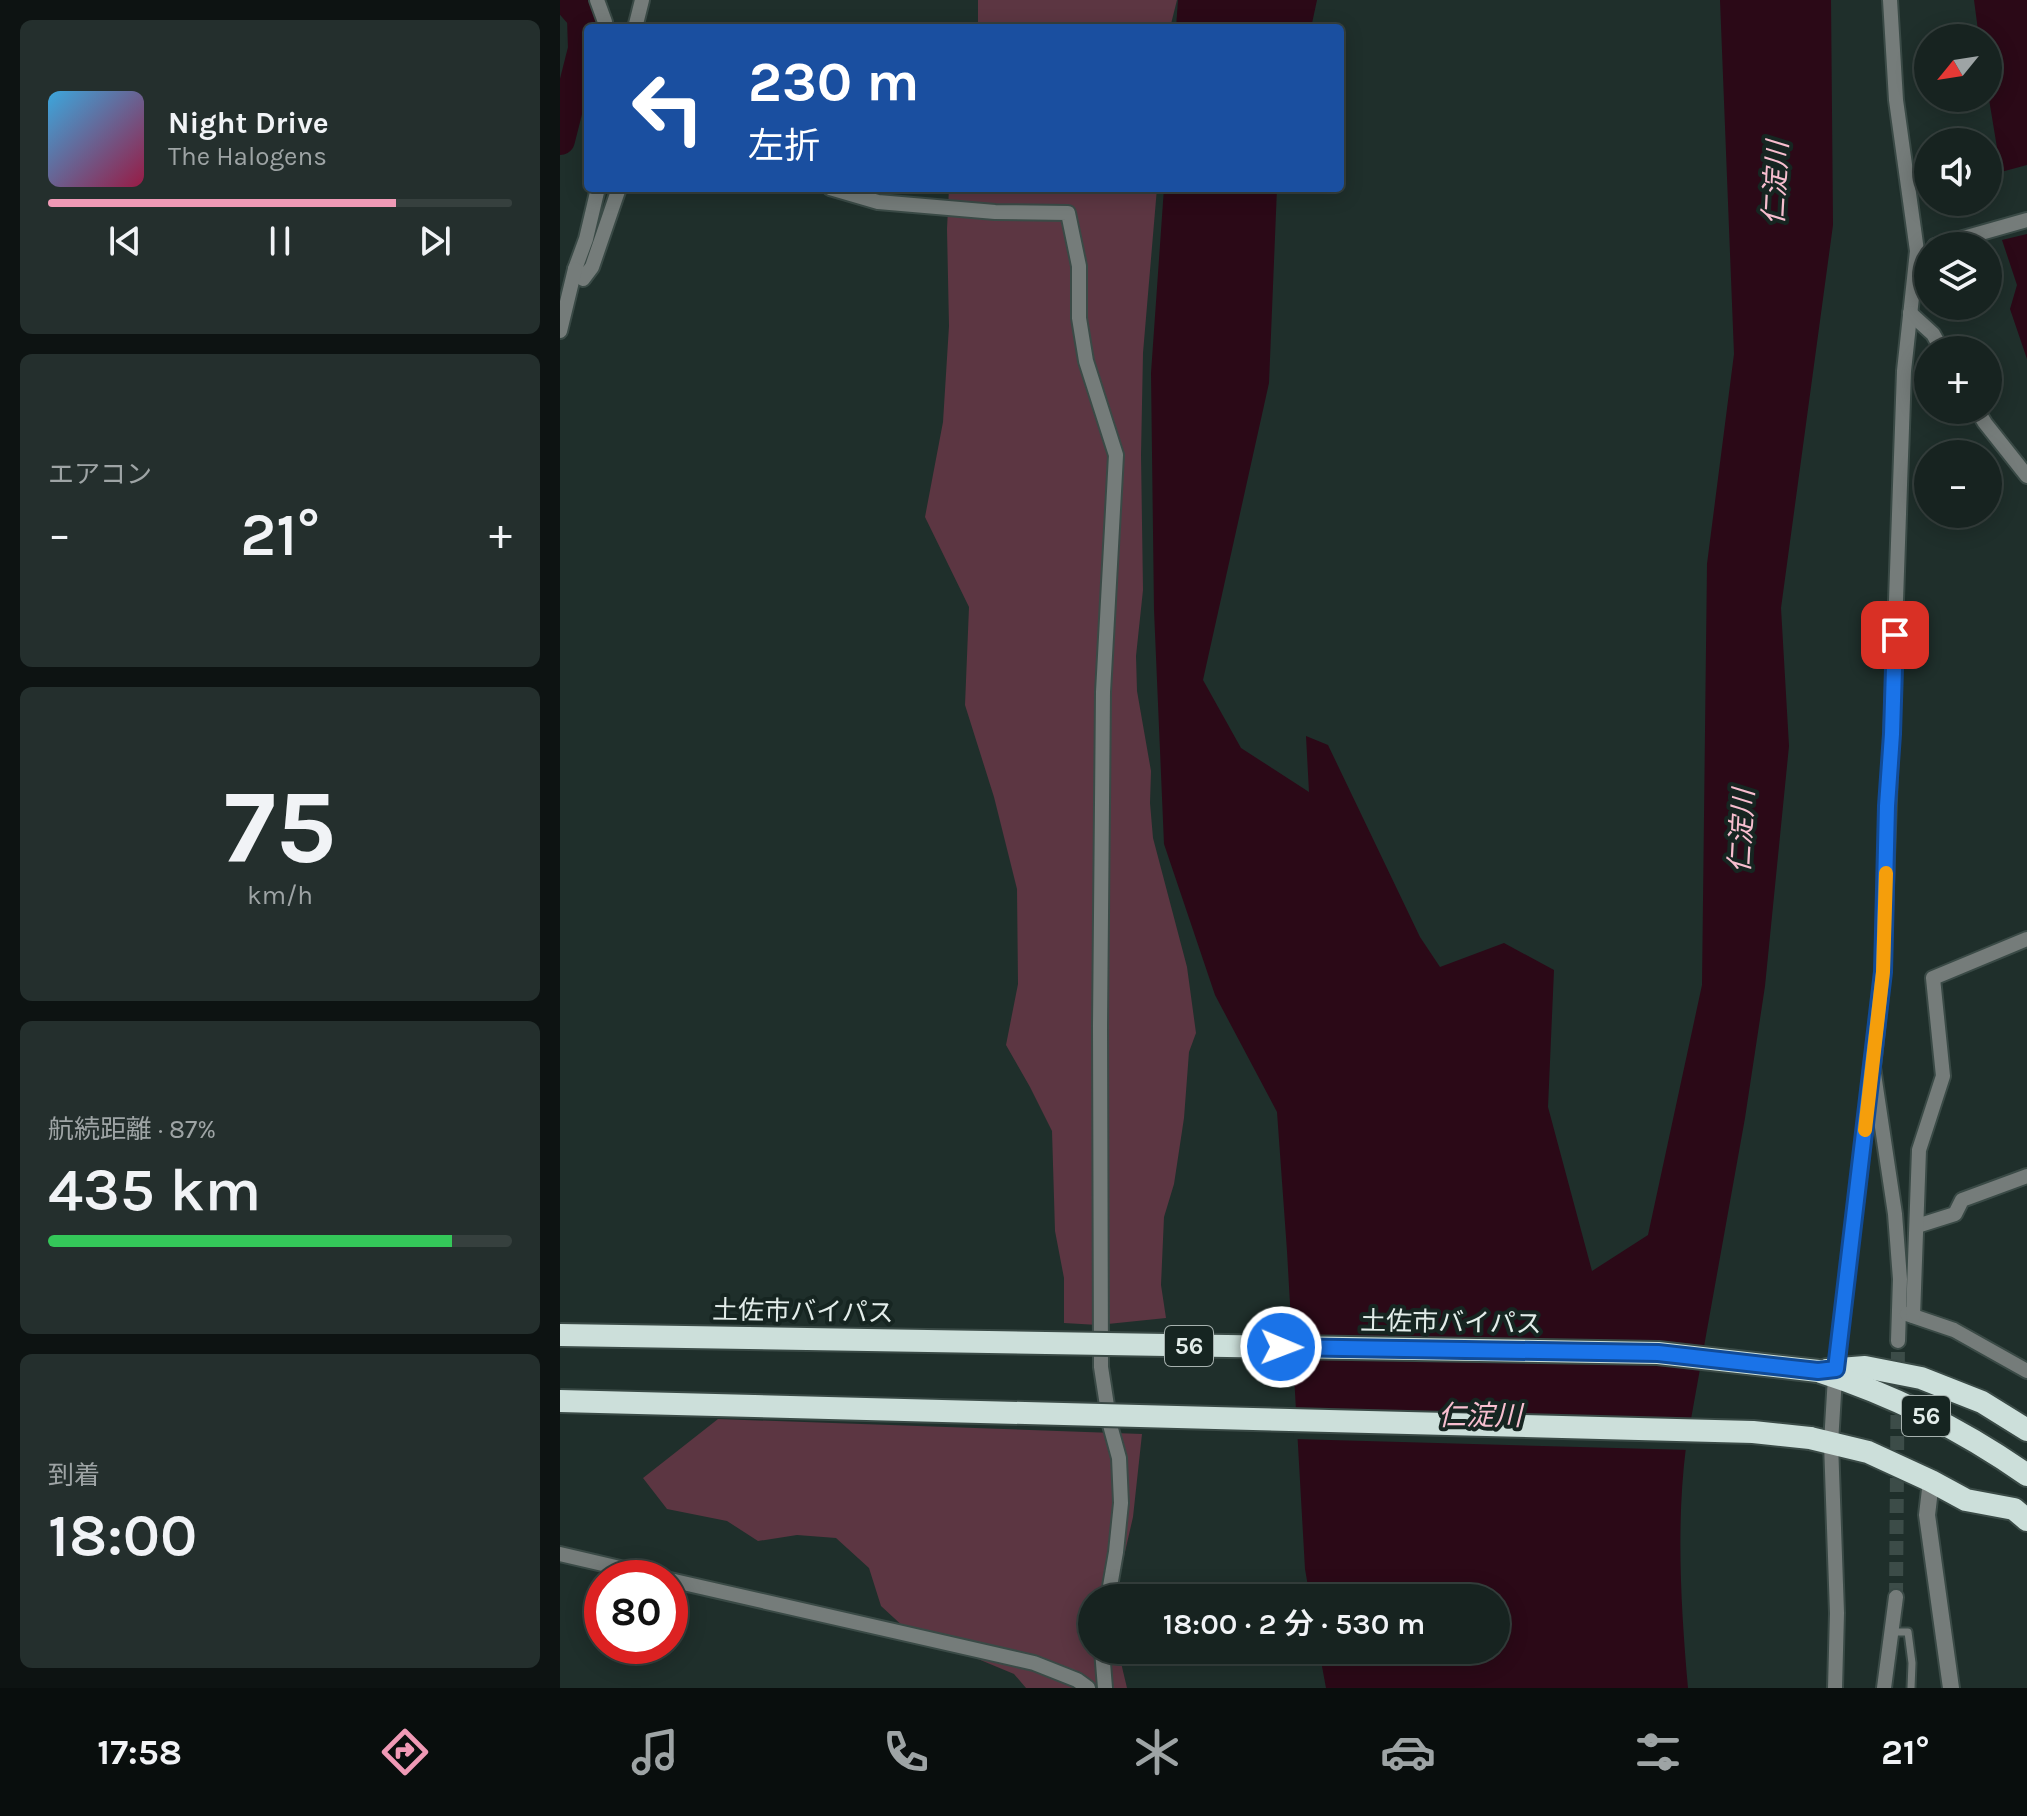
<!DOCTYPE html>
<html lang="ja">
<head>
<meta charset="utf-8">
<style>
  :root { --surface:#172320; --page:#242f2d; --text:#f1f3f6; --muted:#9ea4a5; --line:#36403e; --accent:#f09ab6 }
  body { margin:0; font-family:Karla,"Noto Sans JP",sans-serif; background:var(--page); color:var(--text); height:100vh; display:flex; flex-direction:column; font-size:30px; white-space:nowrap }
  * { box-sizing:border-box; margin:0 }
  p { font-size:26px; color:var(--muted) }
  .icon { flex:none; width:44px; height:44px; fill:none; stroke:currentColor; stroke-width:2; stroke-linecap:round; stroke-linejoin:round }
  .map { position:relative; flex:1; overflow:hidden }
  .details { display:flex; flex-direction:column; gap:20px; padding:20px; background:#0d1312; width:560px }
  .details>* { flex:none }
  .banner { position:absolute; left:24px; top:24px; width:760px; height:168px; border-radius:8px; box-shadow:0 4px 20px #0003,0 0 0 2px var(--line); background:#1a4fa0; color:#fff; overflow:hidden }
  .needle { width:52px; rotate:240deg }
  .fabs { position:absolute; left:1354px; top:24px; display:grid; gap:16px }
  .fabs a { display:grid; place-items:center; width:88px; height:88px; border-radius:50%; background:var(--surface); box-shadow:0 4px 20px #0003,0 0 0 2px var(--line); font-size:40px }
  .speed { position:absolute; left:24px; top:1560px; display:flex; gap:16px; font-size:40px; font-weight:700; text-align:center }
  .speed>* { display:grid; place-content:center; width:104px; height:104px; border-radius:50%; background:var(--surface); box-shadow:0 4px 20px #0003,0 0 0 2px var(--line); line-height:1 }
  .speed .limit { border:12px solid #d22; background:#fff; color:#111 }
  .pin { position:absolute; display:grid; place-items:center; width:68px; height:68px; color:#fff; margin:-34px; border-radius:16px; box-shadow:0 4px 12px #0006 }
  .me { position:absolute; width:88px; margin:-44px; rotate:91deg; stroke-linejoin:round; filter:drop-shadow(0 0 6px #0008) }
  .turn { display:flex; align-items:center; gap:28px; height:168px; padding:0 32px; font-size:36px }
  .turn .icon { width:104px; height:104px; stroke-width:2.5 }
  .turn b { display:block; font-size:56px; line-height:68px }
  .big { font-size:60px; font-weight:600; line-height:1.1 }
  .details .card { flex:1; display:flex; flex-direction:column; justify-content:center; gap:12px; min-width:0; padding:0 28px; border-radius:12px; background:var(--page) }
  .details .dial { align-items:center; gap:0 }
  .dial b { font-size:104px; line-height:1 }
  .song { display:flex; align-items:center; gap:24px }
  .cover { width:96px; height:96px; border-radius:12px; background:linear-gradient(135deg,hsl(200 70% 55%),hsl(340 70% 35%)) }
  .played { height:8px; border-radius:4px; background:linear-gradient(90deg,var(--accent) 75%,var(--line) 75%) }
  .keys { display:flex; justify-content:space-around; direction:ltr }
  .heat { display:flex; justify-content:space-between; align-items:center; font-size:44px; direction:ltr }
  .charge { height:12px; border-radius:6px; background:linear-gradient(90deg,#34c759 87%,var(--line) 0) }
  .trip { position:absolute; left:518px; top:1584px; width:432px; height:80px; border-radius:40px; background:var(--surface); box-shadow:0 4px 20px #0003,0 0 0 2px var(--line); font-weight:600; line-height:80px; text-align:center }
  .menu { display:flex; height:128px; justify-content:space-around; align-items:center; background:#090e0d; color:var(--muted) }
  .menu .icon { width:56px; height:56px }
  .menu .on { color:var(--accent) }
  .menu b { font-size:36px; color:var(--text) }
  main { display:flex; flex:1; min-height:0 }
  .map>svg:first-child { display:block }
  .green { fill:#5c3642 }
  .water { fill:#2b0917 }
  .pier { fill:#1f2f2b }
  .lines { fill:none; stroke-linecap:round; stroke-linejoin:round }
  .stream { stroke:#2b0917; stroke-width:5 }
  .river { stroke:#2b0917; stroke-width:30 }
  .minor-tunnel { stroke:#3c4c48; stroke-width:14; stroke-dasharray:14 7; stroke-linecap:butt }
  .service-casing { stroke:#3a4a46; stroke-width:11 }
  .minor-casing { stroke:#3a4a46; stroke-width:18 }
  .tertiary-casing { stroke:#3a4a46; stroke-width:20 }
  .trunk-casing { stroke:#3a4a46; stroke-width:26 }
  .service { stroke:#757c7a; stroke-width:7 }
  .minor { stroke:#757c7a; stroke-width:14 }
  .tertiary { stroke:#757c7a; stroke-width:16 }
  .trunk { stroke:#ccdfda; stroke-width:22 }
  .trunk-bridge-casing { stroke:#3a4a46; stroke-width:26; stroke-linecap:butt }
  .trunk-bridge { stroke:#ccdfda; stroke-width:22 }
  .route-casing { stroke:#114b97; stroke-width:20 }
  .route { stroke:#1a73e8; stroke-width:14 }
  .slow { stroke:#f59e0b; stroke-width:14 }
  .labels { text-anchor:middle; stroke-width:8; stroke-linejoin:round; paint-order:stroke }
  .shield { fill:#162521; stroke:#a6b1ae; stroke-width:2 }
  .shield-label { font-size:24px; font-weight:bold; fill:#e3edea }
  .street-label { font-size:26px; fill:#e3edea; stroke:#162521 }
  .water-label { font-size:28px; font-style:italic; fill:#f7becf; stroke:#162521 }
</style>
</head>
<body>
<main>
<section class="details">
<div class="card">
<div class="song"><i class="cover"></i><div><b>Night Drive</b><p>The Halogens</p></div></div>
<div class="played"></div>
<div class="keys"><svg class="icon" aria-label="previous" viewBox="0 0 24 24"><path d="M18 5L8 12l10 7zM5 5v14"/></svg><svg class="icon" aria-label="pause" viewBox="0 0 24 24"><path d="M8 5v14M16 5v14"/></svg><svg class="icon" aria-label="next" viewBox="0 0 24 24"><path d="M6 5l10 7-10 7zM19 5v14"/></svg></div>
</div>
<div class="card"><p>エアコン</p>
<div class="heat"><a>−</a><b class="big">21°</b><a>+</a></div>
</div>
<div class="card dial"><b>75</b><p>km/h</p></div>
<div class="card"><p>航続距離 · 87%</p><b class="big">435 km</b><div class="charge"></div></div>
<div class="card"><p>到着</p><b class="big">18:00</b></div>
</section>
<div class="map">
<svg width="1467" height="1688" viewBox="0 0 1467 1688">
  <rect width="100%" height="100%" fill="#1f2f2b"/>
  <!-- green -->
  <g class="green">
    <path d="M418 0H617L610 28H416L418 23Z"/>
    <path d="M389 188H597L583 353 581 455 583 590 576 656 577 691 591 771 590 803 593 838 627 967 636 1033 629 1052 624 1118 614 1184 604 1217 601 1285 606 1318 538 1325 504 1323V1278L495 1231 492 1131 470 1087 446 1045 458 984 457 889 434 797 405 705 409 607 365 517 383 422 389 326 387 229Z"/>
    <path d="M158 1419 582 1434 573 1517 559 1578 558 1598H532V1650H558L567 1688H466L454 1674 346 1629 321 1606 309 1568 276 1538 237 1535 198 1541 167 1521 107 1509 83 1478Z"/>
  </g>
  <!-- water -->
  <g class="water">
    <path d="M618 0H757L751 28H616Z"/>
    <path d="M1160 0H1271L1273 225 1221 608 1229 746 1205 986 1185 1118 1126 1447C1116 1526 1121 1608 1128 1688H766L759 1650H936V1598H750L745 1569 727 1251 717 1112 655 995 604 844 594 610 591 373 604 188H717L709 383 643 680 681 748 749 792 746 736 768 745 860 937 880 967 944 943 994 970 988 1107 1032 1271 1088 1235 1142 985 1147 564 1174 354Z"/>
    <path d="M1414 0H1467V165L1441 172 1428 93V38H1419Z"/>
    <path d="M1467 234V359L1450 309 1457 285 1442 240Z"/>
  </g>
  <!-- pier -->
  <path class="pier" d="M732 1410 1135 1421 1130 1450 734 1439Z"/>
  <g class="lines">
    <!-- stream -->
    <path class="stream" d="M22 17 26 0"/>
    <!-- river -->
    <path class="river" d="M0 140 23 49 22 17 7 0"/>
    <!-- minor-tunnel -->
    <path class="minor-tunnel" d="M1336 1597 1338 1341"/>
    <!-- service casing -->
    <g class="service-casing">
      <path id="service" d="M1332 1632H1348L1352 1663 1351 1688"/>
    </g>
    <!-- minor casing -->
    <g class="minor-casing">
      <g id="minor">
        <path d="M37 0 45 22 44 28"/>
        <path d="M1330 0 1336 100 1357 251 1344 371 1323 972 1313 1067 1335 1214 1340 1279 1338 1341"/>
        <path d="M75 28 82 0"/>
        <path d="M38 188 26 239 15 269 23 279 32 267 59 188"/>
        <path d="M270 188 318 202 435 212 508 213 519 266V318L526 361 556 455 543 692 540 1026 541 1367 550 1425 559 1458 561 1503 556 1552 548 1598"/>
        <path d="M1375 246 1467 220"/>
        <path d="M1350 313 1373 334 1382 350"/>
        <path d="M0 331 15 269"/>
        <path d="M1417 410 1425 423 1467 476"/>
        <path d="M1357 1226 1395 1214 1402 1200 1467 1176"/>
        <path d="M1347 1314 1394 1330 1467 1371"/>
        <path d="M1353 1316 1359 1150 1383 1076 1373 978 1467 939"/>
        <path d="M0 1554 103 1578"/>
        <path d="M110 1580 474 1663 517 1680 528 1688"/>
        <path d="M542 1650 545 1688"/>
        <path d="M1275 1688 1277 1613 1271 1443 1275 1377 1310 1087"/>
        <path d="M1324 1688 1336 1597"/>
      </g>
    </g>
    <!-- tertiary casing -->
    <g class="tertiary-casing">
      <path id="tertiary" d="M1371 1481 1367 1515 1391 1688"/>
    </g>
    <!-- trunk casing -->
    <g class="trunk-casing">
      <g id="trunk">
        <path d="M1267 1370 1305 1367 1361 1378 1422 1402 1467 1430"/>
        <path d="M1258 1371C1333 1395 1403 1430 1467 1475"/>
        <path d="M1250 1438 1308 1452 1371 1481 1406 1500 1454 1509 1467 1520"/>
      </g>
    </g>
    <!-- service -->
    <use href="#service" class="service"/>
    <!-- minor -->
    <use href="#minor" class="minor"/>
    <!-- tertiary -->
    <use href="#tertiary" class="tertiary"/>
    <!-- trunk -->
    <use href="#trunk" class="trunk"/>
    <!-- trunk-bridge casing -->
    <g class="trunk-bridge-casing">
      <g id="trunk-bridge">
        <path d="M0 1335 1098 1353 1258 1371"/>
        <path d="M0 1401 1193 1432 1250 1438"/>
      </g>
    </g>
    <!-- trunk-bridge -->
    <use href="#trunk-bridge" class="trunk-bridge"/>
  </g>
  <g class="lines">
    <!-- route casing -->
    <g class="route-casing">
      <path id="route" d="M721 1347 1098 1353 1258 1371 1276 1369 1323 972 1327 806 1332 734 1335 635"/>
    </g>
    <!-- route -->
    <use href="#route" class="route"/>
    <!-- slow -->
    <path class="slow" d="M1305 1130 1323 972 1326 873"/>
  </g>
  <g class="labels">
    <!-- shield labels -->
    <g class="shield">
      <rect x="605" y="1326" width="48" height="40" rx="6"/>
      <rect x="1342" y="1396" width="48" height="40" rx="6"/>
    </g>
    <g class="shield-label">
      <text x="629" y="1354">56</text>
      <text x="1366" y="1424">56</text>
    </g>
    <!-- street labels -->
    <g class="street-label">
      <text transform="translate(243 1311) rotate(1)" y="9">土佐市バイパス</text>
      <text transform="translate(891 1322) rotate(1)" y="9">土佐市バイパス</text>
    </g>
    <!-- water labels -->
    <g class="water-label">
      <text transform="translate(1215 183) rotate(-87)" y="10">仁淀川</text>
      <text transform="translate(1181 831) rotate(-87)" y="10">仁淀川</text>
      <text x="920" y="1425">仁淀川</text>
    </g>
  </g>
</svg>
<div class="fabs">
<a><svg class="needle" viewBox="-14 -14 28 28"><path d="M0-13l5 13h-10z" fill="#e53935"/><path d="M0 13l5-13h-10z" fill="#9ea4a5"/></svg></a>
<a><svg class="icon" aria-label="sound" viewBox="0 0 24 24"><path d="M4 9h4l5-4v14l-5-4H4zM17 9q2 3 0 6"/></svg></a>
<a><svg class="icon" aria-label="layers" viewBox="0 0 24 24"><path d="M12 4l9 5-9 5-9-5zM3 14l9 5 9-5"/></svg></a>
<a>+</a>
<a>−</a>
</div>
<div class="speed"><div class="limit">80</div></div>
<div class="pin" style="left:1335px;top:635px;background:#d93025"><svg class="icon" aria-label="arrive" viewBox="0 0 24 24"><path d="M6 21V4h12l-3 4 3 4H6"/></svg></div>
<svg class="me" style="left:721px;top:1347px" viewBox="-20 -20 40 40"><circle r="17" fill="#1a73e8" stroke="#fff" stroke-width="3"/><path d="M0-11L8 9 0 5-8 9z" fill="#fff"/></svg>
<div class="trip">18:00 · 2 分 · 530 m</div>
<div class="banner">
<div class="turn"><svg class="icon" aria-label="left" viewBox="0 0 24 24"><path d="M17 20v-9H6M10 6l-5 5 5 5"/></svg><div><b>230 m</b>左折</div></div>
</div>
</div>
</main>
<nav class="menu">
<b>17:58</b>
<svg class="icon on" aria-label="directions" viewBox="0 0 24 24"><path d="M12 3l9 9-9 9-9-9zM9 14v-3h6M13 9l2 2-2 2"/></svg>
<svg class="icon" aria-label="music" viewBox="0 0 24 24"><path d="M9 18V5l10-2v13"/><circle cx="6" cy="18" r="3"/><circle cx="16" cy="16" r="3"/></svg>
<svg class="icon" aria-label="phone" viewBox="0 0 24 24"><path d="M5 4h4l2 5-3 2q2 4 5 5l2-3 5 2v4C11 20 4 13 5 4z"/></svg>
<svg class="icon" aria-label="climate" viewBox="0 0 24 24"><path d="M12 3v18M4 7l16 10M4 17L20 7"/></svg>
<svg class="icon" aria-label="car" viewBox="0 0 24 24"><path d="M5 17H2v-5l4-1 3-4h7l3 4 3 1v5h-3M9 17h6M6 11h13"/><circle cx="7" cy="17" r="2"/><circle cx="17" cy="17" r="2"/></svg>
<svg class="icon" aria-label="filters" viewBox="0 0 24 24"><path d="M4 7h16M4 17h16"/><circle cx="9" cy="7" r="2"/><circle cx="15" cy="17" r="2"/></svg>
<b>21°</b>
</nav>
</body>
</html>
